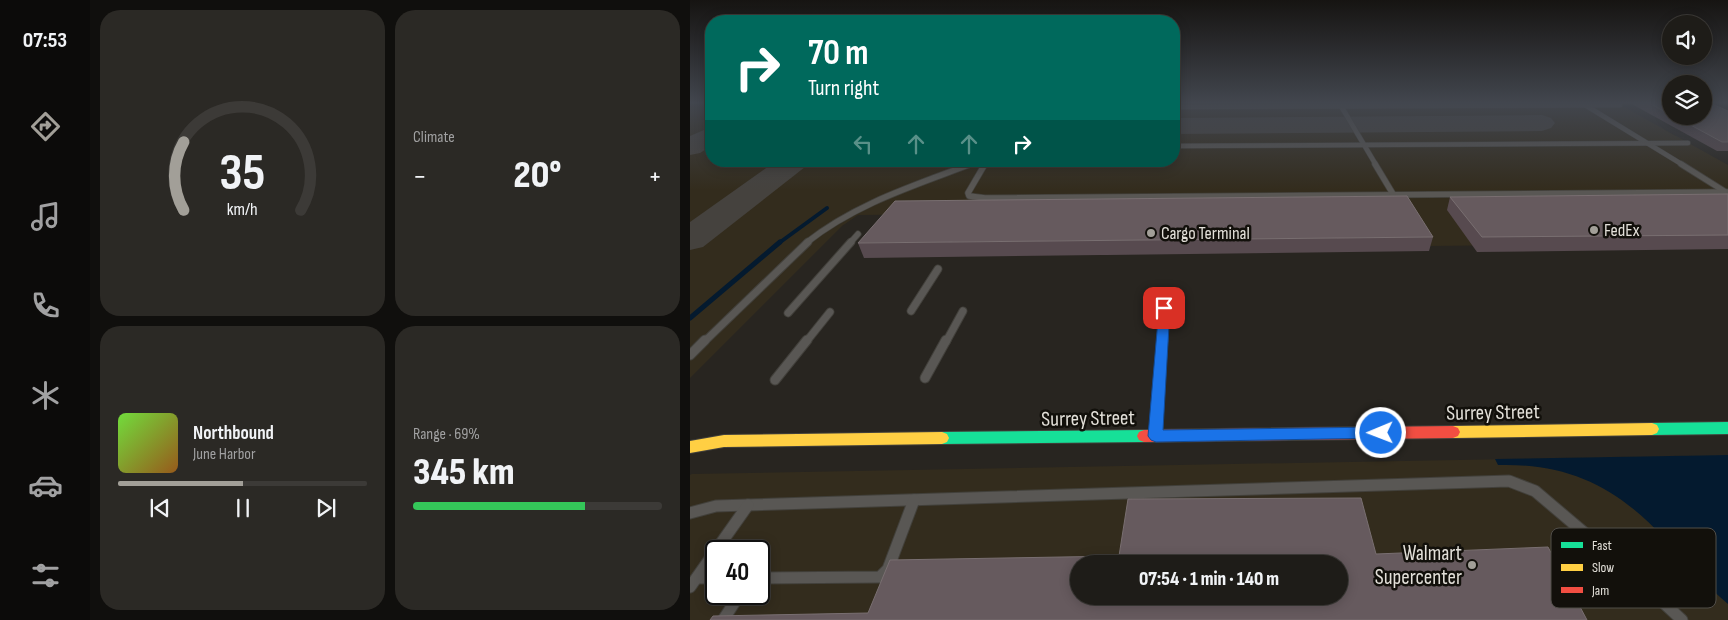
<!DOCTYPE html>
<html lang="en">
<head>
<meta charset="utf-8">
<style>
  :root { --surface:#1e1c18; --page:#2b2925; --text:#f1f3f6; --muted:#a1a1a2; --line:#3c3a37; --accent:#a29f98 }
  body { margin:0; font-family:"Sofia Sans Condensed",sans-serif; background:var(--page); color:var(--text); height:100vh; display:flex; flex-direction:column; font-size:19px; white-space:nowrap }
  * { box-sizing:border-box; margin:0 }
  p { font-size:16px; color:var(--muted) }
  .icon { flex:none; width:28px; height:28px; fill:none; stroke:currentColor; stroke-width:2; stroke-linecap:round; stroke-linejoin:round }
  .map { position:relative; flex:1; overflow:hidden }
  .drawer { display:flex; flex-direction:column; gap:10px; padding:10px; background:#100f0d; width:600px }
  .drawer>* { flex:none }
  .guide { position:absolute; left:15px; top:15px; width:475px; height:152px; border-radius:20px; box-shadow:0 2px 12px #0003,0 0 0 1px var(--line); background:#00695c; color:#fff; overflow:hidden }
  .fabs { position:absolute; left:972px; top:15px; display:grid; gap:10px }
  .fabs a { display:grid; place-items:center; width:50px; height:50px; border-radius:50%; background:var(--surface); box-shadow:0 2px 12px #0003,0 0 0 1px var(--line); font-size:25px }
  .speed { position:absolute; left:15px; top:540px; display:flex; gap:10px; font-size:25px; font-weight:700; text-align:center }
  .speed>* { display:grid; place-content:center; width:65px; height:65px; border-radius:50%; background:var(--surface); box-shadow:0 2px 12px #0003,0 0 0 1px var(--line); line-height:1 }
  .speed .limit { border:2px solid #111; border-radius:8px; background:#fff; color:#111 }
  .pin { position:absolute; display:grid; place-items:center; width:42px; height:42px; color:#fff; margin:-21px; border-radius:10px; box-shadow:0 2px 8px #0006 }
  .me { position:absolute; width:55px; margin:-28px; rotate:269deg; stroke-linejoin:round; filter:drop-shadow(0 0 4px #0008) }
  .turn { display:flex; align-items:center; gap:18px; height:105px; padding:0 20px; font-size:22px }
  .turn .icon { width:65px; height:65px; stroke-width:2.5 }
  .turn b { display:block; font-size:35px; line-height:42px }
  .lanes { display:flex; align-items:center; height:48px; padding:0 20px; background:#0003; justify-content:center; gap:25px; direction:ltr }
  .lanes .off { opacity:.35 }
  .big { font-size:38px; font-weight:800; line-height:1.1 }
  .drawer .tile { flex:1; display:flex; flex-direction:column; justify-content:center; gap:8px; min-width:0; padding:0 18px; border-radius:20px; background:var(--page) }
  .drawer .dial { align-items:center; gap:0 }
  .dial svg { height:130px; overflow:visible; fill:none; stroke:var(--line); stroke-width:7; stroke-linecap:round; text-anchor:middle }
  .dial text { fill:var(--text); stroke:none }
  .song { display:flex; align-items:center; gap:15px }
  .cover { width:60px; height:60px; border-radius:8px; background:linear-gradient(135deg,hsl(100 70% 55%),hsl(30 70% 35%)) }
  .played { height:5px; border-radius:2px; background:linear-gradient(90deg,var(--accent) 50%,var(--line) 50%) }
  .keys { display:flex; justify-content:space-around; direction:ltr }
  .heat { display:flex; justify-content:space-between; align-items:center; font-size:28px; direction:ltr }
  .charge { height:8px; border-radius:4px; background:linear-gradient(90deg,#34c759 69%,var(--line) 0) }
  .drawer .tiles { flex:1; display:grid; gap:10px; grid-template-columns:repeat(2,1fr) }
  .trip { position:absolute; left:380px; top:555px; width:278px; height:50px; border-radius:25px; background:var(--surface); box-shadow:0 2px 12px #0003,0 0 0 1px var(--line); font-weight:800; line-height:50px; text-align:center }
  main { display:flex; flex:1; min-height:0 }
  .menu { display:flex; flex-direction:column; width:90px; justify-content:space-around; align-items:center; background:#0c0b0a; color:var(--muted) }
  .menu .icon { width:35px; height:35px }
  .menu .on { color:var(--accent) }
  .menu b { font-size:22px; color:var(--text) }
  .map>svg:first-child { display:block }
  .built { fill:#332c1d; fill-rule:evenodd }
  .water { fill:#041a2f }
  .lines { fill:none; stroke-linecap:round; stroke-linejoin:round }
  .stream-far1 { stroke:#041a2f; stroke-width:4 }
  .stream { stroke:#041a2f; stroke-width:5 }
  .taxiway { fill:#45423e; fill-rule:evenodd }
  .lane-far4-casing { stroke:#42403b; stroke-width:5.5 }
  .lane-far3-casing { stroke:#42403b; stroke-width:7 }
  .lane-far2-casing { stroke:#42403b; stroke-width:9 }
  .lane-far1-casing { stroke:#42403b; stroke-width:11 }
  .lane-casing { stroke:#42403b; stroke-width:13 }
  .fast-casing { stroke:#42403b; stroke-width:2 }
  .slow-casing { stroke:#42403b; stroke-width:2 }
  .jam-casing { stroke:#42403b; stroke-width:2 }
  .lane-far4 { stroke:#595754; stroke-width:4.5 }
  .lane-far3 { stroke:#595754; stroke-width:5.5 }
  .lane-far2 { stroke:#595754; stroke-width:7 }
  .lane-far1 { stroke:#595754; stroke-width:9 }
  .lane { stroke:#595754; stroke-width:11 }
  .fast { fill:#16e098; fill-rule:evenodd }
  .slow { fill:#ffcf43; fill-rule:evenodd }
  .jam { fill:#f24e42; fill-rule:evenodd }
  .wall { fill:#574a4f }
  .building { fill:#665a5e; stroke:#796f71; fill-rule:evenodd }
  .route { fill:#1a73e8; stroke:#114b97 }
  .poi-dot { fill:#a29f98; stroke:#12100b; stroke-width:2 }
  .labels { text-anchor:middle; stroke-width:5; stroke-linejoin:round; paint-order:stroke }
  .poi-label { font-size:18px; fill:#e3e0d9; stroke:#12100b; text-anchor:start }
  .near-street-label { font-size:21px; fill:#e3e0d9; stroke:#12100b }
  .near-poi-label { font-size:21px; fill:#e3e0d9; stroke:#12100b; text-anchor:end }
  .key { fill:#12100b; stroke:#514e49; stroke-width:1 }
  .key-label { font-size:14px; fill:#e3e0d9 }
</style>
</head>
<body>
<main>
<nav class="menu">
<b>07:53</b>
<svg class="icon on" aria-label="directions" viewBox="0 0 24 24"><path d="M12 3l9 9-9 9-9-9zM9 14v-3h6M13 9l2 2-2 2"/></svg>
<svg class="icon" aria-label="music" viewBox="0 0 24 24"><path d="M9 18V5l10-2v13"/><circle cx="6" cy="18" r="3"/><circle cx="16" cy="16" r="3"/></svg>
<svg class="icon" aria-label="phone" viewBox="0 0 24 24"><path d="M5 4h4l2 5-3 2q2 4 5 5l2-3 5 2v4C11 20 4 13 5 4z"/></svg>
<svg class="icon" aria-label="climate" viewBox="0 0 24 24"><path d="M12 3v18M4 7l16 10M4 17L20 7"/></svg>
<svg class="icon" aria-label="car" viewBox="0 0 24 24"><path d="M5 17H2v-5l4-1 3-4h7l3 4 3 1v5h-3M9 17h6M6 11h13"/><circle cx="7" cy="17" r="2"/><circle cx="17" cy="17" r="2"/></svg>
<svg class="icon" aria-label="filters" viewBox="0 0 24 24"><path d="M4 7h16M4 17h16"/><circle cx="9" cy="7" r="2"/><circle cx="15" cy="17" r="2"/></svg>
</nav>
<section class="drawer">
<div class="tiles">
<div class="tile dial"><svg viewBox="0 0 100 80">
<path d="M14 69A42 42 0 1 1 86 69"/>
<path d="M14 69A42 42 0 0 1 14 27" stroke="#a29f98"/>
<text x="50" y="56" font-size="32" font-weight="700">35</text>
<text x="50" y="72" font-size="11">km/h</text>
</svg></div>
<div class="tile"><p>Climate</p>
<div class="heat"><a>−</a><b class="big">20°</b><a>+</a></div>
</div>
<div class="tile">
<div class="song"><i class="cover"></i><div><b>Northbound</b><p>June Harbor</p></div></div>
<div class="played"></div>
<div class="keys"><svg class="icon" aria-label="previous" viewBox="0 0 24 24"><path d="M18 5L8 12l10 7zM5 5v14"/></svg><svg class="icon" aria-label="pause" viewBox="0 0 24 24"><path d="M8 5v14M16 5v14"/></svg><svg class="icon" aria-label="next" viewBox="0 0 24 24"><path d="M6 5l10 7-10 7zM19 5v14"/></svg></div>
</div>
<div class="tile"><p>Range · 69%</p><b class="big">345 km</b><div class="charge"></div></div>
</div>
</section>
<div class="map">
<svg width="1038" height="620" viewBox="0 0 1038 620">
  <rect width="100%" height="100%" fill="#282520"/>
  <!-- built -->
  <g class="built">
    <path d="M0 103H21V161H484V103H927L1038 165V243L737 246 715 210 168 215 152 226 0 378Z"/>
    <path d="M1038 455V620H0V475L2 474ZM26 551H69V594H26ZM389 564H649V596H389Z"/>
  </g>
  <!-- water -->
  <path class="water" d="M1038 455V604C1013 583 995 561 974 538 927 487 878 463 808 465L805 459Z"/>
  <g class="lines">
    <!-- stream-far1 -->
    <path class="stream-far1" d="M89 243 137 208"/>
    <!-- stream -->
    <path class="stream" d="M0 318 90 242"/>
    <!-- taxiway -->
    <g class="taxiway">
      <path d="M852 115 861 118 865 123 861 128 852 131 484 134V118Z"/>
      <path d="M21 127V146L10 153 0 155V136Z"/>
      <path d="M86 161H119L115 167 13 247 0 250V222Z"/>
    </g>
    <!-- lane-far4 casing -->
    <g class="lane-far4-casing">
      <g id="lane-far4">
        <path d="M895 105 993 165"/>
        <path d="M651 106 686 165"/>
        <path d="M484 107 930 105"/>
        <path d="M484 146 998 143"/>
        <path d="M278 165 290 161"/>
        <path d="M294 165 297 161"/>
      </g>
    </g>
    <!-- lane-far3 casing -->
    <g class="lane-far3-casing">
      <g id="lane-far3">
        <path d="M295 164 278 193 279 196 295 198 1038 192"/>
        <path d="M685 164 703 194"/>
        <path d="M991 164 1034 191"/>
        <path d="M116 243C165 204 223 186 281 164"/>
        <path d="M160 243 168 234"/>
      </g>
    </g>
    <!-- lane-far2 casing -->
    <g class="lane-far2-casing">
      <g id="lane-far2">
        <path d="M221 311 248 269"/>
        <path d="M98 313 161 242"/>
        <path d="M14 342 118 242"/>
        <path d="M116 342 140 312"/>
        <path d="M256 342 273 311"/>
        <path d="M473 342 475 308"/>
      </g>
    </g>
    <!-- lane-far1 casing -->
    <g class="lane-far1-casing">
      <g id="lane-far1">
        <path d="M0 355 15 340"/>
        <path d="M235 378 256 340"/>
        <path d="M85 380 117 340"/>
        <path d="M466 433 473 340"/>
      </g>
    </g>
    <!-- lane casing -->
    <g class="lane-casing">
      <g id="lane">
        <path d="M0 513 26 506 819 481 845 491 937 569 992 620"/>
        <path d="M7 578H26"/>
        <path d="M69 578 190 577 198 569 224 500"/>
        <path d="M0 587 58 505"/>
        <path d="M33 620 50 594"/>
      </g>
    </g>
    <!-- fast casing -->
    <g class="fast-casing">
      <g id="fast">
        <path d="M1038 422V434L962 435 957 433 955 429 957 425 962 423Z"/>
        <path d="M454 430 459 432 461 436 459 440 454 442 252 444 247 442 245 438 247 434 252 432Z"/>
      </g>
    </g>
    <!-- slow casing -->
    <g class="slow-casing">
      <g id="slow">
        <path d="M962 423 967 425 969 429 967 433 962 435 763 438 758 436 756 432 758 428 763 426Z"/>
        <path d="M252 432 257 434 259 438 257 442 252 444 34 447 0 453V441L34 435Z"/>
      </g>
    </g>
    <!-- jam casing -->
    <g class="jam-casing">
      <path id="jam" d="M763 426 768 428 770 432 768 436 763 438 454 442 449 440 447 436 449 432 454 430Z"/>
    </g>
    <!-- lane-far4 -->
    <use href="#lane-far4" class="lane-far4"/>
    <!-- lane-far3 -->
    <use href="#lane-far3" class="lane-far3"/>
    <!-- lane-far2 -->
    <use href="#lane-far2" class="lane-far2"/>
    <!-- lane-far1 -->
    <use href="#lane-far1" class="lane-far1"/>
    <!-- lane -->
    <use href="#lane" class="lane"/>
    <!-- fast -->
    <use href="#fast" class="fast"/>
    <!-- slow -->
    <use href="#slow" class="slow"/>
    <!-- jam -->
    <use href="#jam" class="jam"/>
  </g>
  <!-- wall -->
  <g class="wall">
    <path d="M940 103H981V116H1014L1038 111V151H1027Z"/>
    <path d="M1038 194V249L787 252 757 210 760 197Z"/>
    <path d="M743 237 739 251 174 258 168 243Z"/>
  </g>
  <!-- building -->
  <g class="building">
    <path d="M959 103H981V115Z"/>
    <path d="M1014 103H1020L1038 111V142H1032L984 116H1014Z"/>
    <path d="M1038 194V235L792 237 760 197Z"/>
    <path d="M717 196 743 237 168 243 205 201Z"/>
    <path d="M671 498 686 554 858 547 897 620H20L23 616 178 613 200 560 429 556 438 499ZM389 564H649V596H389Z"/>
  </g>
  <!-- sky -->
  <linearGradient id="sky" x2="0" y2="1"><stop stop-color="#161412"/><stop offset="0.54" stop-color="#42464e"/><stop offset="1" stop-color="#42464e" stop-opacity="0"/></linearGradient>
  <rect width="1038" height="190" fill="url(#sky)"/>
  <!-- route -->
  <path class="route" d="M474 305 480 308 473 430 691 427 696 429 698 433 696 437 691 438 466 442 461 440 458 436 469 308Z"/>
  <!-- markers -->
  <g class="poi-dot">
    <circle cx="904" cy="230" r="5"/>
    <circle cx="461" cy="233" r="5"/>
    <circle cx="782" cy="565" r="5"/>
  </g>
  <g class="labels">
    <!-- poi labels -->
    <g class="poi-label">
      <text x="914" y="236">FedEx</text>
      <text x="471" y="239">Cargo Terminal</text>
    </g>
    <!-- near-street labels -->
    <g class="near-street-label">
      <text transform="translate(803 412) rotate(-1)" y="7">Surrey Street</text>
      <text transform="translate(398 418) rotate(-1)" y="7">Surrey Street</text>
    </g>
    <!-- near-poi labels -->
    <g class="near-poi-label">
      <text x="772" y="560">Walmart<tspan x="772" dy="24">Supercenter</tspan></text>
    </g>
  </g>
  <!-- legend -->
  <rect x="861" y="528" width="165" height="80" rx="8" class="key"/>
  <rect x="871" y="542" width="22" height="6" fill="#16e098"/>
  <rect x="871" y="564" width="22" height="7" fill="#ffcf43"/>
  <rect x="871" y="587" width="22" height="6" fill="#f24e42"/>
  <g class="key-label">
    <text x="902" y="550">Fast</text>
    <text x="902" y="572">Slow</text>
    <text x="902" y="595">Jam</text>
  </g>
</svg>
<div class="fabs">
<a><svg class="icon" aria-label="sound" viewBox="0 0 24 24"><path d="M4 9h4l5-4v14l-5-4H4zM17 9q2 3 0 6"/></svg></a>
<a><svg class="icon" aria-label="layers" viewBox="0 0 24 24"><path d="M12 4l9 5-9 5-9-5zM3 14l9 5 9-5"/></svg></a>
</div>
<div class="speed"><div class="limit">40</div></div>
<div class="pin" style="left:474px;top:308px;background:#d93025"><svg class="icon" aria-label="arrive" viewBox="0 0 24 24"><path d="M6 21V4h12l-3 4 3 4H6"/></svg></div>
<svg class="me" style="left:691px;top:433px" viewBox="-20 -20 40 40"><circle r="17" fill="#1a73e8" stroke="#fff" stroke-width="3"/><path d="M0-11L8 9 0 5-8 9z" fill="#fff"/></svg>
<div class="trip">07:54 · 1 min · 140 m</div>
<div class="guide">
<div class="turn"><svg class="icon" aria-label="right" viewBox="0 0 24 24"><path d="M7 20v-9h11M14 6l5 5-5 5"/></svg><div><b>70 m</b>Turn right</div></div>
<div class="lanes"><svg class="icon off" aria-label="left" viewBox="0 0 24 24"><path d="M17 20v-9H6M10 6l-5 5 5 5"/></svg><svg class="icon off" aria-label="ahead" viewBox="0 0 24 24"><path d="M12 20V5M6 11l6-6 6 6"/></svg><svg class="icon off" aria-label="ahead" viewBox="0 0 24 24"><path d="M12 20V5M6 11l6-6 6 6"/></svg><svg class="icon" aria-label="right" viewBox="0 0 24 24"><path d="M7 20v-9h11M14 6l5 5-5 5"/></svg></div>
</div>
</div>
</main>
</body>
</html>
